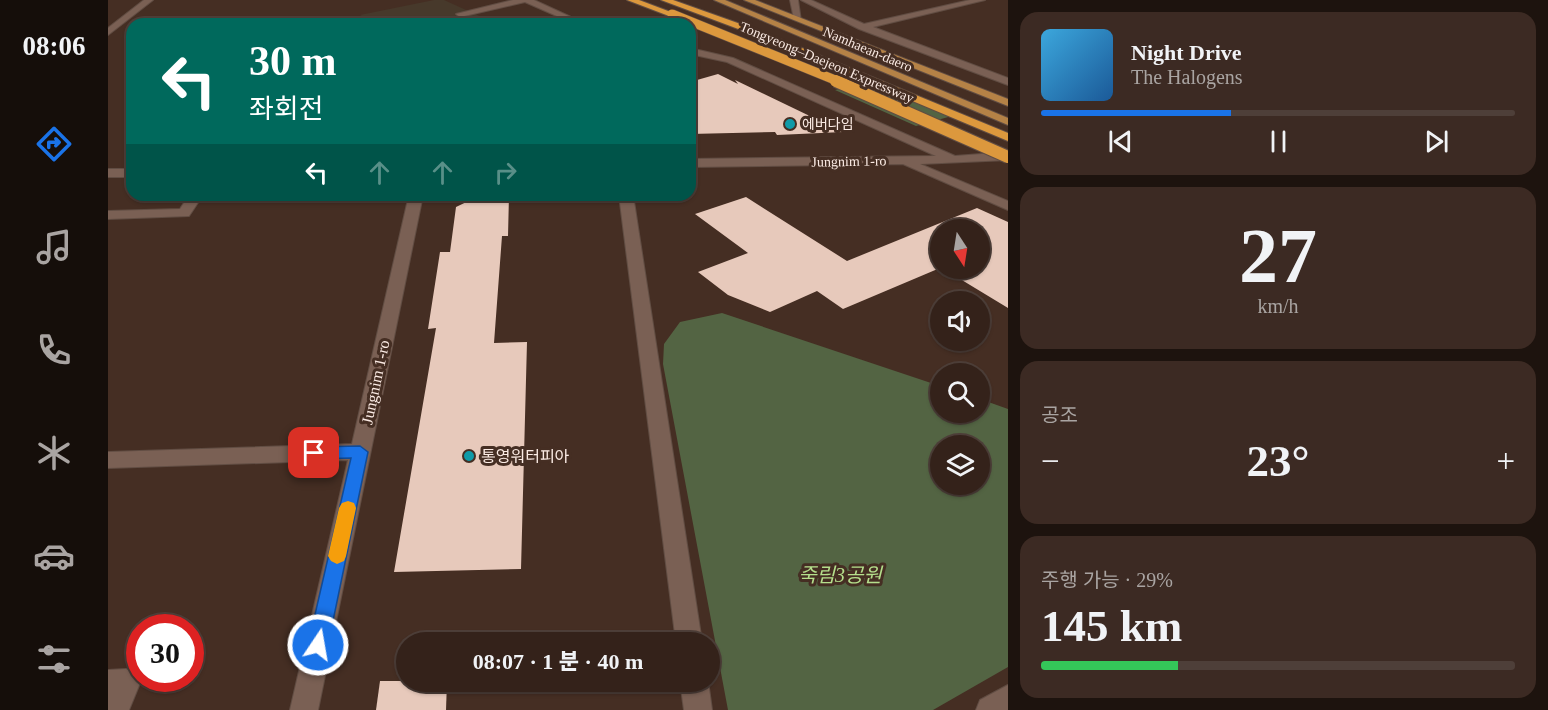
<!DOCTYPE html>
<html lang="ko">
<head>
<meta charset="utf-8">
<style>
  :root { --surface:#34221a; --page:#3c2a23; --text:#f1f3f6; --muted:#a9a4a2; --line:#4e3f39; --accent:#1a73e8 }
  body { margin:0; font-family:"Times New Roman","Noto Sans KR",serif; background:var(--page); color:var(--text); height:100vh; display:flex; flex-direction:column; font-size:22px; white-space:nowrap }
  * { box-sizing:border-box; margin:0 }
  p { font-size:20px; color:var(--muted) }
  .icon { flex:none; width:33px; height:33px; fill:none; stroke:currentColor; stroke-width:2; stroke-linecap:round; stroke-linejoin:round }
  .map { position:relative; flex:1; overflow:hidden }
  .drawer { display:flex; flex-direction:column; gap:12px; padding:12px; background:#1d130e; width:540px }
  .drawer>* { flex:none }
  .top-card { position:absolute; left:18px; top:18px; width:570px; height:183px; border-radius:18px; box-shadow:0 2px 4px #0004,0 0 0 2px var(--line); background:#00695c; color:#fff; overflow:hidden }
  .needle { width:39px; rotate:168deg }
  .tools { position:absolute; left:822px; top:219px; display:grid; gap:12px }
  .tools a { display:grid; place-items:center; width:60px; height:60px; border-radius:50%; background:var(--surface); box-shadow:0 2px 4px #0004,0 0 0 2px var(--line); font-size:30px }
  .speed { position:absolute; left:18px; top:614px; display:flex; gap:12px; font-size:30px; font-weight:700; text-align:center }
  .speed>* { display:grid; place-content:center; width:78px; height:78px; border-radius:50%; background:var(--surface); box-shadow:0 2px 4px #0004,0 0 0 2px var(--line); line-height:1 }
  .speed .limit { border:9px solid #d22; background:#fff; color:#111 }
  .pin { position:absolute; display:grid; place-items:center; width:51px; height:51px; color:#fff; margin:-26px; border-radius:12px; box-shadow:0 3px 9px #0006 }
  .me { position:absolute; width:66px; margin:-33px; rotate:12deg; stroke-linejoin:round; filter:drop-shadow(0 0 4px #0008) }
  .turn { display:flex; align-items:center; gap:21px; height:126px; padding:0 24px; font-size:27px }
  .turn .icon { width:78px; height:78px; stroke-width:2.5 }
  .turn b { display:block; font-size:42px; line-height:51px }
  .lanes { display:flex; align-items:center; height:57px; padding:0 24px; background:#0003; justify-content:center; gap:30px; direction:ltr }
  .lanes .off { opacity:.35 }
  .big { font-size:45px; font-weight:800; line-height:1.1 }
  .drawer .tile { flex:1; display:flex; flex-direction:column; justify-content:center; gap:9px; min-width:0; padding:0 21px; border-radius:18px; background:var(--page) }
  .drawer .dial { align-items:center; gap:0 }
  .dial b { font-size:78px; line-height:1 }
  .song { display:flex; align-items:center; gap:18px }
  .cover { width:72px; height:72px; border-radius:9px; background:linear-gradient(135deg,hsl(200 70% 55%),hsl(210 70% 35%)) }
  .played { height:6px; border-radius:3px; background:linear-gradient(90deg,var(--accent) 40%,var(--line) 40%) }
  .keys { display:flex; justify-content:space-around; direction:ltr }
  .heat { display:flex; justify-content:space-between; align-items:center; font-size:33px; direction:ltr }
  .charge { height:9px; border-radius:4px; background:linear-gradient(90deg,#34c759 29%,var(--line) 0) }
  .trip { position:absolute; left:288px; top:632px; width:324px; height:60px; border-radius:30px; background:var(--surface); box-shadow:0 2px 4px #0004,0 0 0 2px var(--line); font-weight:800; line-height:60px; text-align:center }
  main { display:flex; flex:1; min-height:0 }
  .tab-bar { display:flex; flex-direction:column; width:108px; justify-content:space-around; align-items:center; background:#150e0a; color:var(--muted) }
  .tab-bar .icon { width:42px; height:42px }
  .tab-bar .active { color:var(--accent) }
  .tab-bar b { font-size:27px; color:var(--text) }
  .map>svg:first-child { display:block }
  .education { fill:#47392b }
  .green { fill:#536443; fill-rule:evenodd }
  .building { fill:#e7c9bb }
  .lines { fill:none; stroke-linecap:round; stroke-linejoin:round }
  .minor-casing { stroke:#614d43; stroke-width:2 }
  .major-casing { stroke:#614d43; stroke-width:2 }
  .highway-casing { stroke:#614d43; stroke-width:2 }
  .minor { fill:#7a6054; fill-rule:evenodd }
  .major { fill:#b58246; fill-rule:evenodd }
  .highway { fill:#dc983d; fill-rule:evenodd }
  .highway-bridge-far1-casing { stroke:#614d43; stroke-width:10; stroke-linecap:butt }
  .highway-bridge-casing { stroke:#614d43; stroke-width:14; stroke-linecap:butt }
  .highway-bridge-far1 { stroke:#dc983d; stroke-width:9 }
  .highway-bridge { stroke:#dc983d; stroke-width:12 }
  .route { fill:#1a73e8; stroke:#114b97; stroke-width:1.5 }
  .slow { fill:#f59e0b }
  .culture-dot { fill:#0f9aa8; stroke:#452e23; stroke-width:2 }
  .labels { text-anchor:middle; stroke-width:6; stroke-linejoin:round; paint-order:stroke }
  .far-street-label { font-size:14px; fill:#fbebe4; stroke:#452e23 }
  .far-poi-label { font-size:14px; fill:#fbebe4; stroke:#452e23; text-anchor:start }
  .street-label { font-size:16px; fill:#fbebe4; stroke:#452e23 }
  .poi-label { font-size:16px; fill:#fbebe4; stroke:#452e23; text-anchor:start }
  .near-park-label { font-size:20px; font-style:italic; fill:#b5df8c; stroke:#452e23 }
</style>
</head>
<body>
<main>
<nav class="tab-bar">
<b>08:06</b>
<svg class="icon active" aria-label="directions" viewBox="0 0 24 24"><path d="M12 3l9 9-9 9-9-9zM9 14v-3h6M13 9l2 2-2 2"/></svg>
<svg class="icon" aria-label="music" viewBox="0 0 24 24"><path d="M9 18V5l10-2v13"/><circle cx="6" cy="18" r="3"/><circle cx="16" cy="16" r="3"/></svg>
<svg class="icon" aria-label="phone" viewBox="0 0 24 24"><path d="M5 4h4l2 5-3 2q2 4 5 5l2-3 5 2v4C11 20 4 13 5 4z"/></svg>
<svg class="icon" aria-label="climate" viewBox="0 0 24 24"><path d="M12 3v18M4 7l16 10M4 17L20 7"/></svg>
<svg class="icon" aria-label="car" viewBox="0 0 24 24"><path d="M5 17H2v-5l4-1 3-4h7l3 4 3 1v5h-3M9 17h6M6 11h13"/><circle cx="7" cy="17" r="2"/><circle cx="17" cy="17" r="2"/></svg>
<svg class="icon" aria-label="filters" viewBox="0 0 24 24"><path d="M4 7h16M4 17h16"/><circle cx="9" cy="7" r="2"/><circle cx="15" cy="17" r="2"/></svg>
</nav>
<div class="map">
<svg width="900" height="710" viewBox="0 0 900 710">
  <rect width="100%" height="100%" fill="#452e23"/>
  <!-- education -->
  <path class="education" d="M326 0H336L389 24H269L252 15Z"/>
  <!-- green -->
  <g class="green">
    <path d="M769 80 851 114 808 126 727 90Z"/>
    <path d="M614 313 832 386V412H872V399L900 409V667L825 710H620L555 364 556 344 572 322ZM832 446H872V484H832Z"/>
  </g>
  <!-- building -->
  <g class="building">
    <path d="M610 74 630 84 627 80 735 132 669 135 667 132 582 134V82Z"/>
    <path d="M373 195H401L400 236H394L386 343 419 342 413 569 286 572 328 328 320 329 332 252H342L348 207Z"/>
    <path d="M638 197 739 261 869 208 900 222V308L834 268H872V230H832V268L735 309 709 291 662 312 620 295 590 272 640 253 587 214Z"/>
    <path d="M272 681H339L338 710H268Z"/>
  </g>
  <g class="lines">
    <!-- minor casing -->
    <g class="minor-casing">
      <g id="minor">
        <path d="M36 0H45L0 35V28Z"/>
        <path d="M405 0H426L478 24H467L417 2 352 17 348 14Z"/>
        <path d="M682 0H690L693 21 686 19Z"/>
        <path d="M693 0H703L756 24 862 0H877L765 27 900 78V85L751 29Z"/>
        <path d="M582 48 625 58 847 156 900 152V160L812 164 900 201V210L795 164 582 167V159L828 156 619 62 582 54Z"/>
        <rect x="0" y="169" width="24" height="8"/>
        <path d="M81 195H95L81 216 0 219V211L72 209Z"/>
        <path d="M301 195H315L210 710H182L240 460 0 468V452L244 444Z"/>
        <path d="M511 195H525L594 642H568Z"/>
        <path d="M18 669 28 673 32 683 21 710H0V670Z"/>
        <path d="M572 681H600L604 710H576Z"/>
        <path d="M900 685V710H868L872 700Z"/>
      </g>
    </g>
    <!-- major casing -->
    <g class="major-casing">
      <g id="major">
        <path d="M606 0H617L900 118V125Z"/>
        <path d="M636 0H647L900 99V106Z"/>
      </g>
    </g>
    <!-- highway casing -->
    <g class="highway-casing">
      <g id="highway">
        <path d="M519 0H531L568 14 561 16Z"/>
        <path d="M553 0H565L655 32 900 133V141L649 36Z"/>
      </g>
    </g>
    <!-- minor -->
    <use href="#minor" class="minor"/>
    <!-- major -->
    <use href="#major" class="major"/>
    <!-- highway -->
    <use href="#highway" class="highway"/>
    <!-- highway-bridge-far1 casing -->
    <g class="highway-bridge-far1-casing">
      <path id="highway-bridge-far1" d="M564 14 732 82"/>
    </g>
    <!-- highway-bridge casing -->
    <g class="highway-bridge-casing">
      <path id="highway-bridge" d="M728 81 900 157"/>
    </g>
    <!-- highway-bridge-far1 -->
    <use href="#highway-bridge-far1" class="highway-bridge-far1"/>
    <!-- highway-bridge -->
    <use href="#highway-bridge" class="highway-bridge"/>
  </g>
  <!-- route -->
  <path class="route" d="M252 446 260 452 220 645 217 652 210 655 203 652 200 645 243 458 206 459 198 453 206 447Z"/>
  <!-- slow -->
  <path class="slow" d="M240 501 246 503 248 508 238 556 236 561 229 564 223 561 220 556 231 508 234 503Z"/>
  <!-- markers -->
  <g class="culture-dot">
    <circle cx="682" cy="124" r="6"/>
    <circle cx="361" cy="456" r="6"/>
  </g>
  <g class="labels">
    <!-- far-street labels -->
    <g class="far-street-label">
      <text transform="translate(760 49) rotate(23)" y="5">Namhaean-daero</text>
      <text transform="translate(719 62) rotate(23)" y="5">Tongyeong–Daejeon Expressway</text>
      <text transform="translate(741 161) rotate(-1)" y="5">Jungnim 1-ro</text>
    </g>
    <!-- far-poi labels -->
    <g class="far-poi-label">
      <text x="694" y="129">에버다임</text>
    </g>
    <!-- street labels -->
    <g class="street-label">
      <text transform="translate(267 382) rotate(-78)" y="6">Jungnim 1-ro</text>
    </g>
    <!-- poi labels -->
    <g class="poi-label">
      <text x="373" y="462">통영워터피아</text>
    </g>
    <!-- near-park labels -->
    <g class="near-park-label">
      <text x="732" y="582">죽림3공원</text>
    </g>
  </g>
</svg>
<div class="tools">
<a><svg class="needle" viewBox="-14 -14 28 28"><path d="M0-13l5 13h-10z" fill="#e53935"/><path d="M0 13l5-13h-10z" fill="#a9a4a2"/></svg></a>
<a><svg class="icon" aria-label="sound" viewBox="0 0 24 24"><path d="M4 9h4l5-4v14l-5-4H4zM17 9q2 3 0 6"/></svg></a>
<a><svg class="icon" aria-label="search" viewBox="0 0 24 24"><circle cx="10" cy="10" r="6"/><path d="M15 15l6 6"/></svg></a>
<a><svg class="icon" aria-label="layers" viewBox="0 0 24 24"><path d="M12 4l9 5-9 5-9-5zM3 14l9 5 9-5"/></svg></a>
</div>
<div class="speed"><div class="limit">30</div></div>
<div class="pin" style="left:206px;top:453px;background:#d93025"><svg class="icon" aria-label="arrive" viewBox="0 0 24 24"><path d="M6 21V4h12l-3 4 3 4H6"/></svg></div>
<svg class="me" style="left:210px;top:645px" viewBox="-20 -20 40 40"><circle r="17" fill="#1a73e8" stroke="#fff" stroke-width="3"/><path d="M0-11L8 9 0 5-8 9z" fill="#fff"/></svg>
<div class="trip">08:07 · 1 분 · 40 m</div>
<div class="top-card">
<div class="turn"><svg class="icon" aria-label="left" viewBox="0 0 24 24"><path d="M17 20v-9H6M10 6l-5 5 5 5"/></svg><div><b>30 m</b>좌회전</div></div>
<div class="lanes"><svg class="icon" aria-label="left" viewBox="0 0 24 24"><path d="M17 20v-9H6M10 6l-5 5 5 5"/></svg><svg class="icon off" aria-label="ahead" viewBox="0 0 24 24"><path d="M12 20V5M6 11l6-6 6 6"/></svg><svg class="icon off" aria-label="ahead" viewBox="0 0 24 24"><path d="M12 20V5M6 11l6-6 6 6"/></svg><svg class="icon off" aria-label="right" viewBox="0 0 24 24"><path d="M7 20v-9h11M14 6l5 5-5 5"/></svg></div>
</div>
</div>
<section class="drawer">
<div class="tile">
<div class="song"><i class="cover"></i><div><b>Night Drive</b><p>The Halogens</p></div></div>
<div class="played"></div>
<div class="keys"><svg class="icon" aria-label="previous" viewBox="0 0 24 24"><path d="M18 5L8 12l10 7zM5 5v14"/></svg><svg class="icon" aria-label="pause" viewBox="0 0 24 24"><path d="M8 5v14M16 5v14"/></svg><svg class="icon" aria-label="next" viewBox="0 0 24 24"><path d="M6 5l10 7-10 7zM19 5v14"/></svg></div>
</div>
<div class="tile dial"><b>27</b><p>km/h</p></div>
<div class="tile"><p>공조</p>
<div class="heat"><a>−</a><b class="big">23°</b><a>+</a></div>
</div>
<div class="tile"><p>주행 가능 · 29%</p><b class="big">145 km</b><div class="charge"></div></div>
</section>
</main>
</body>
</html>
